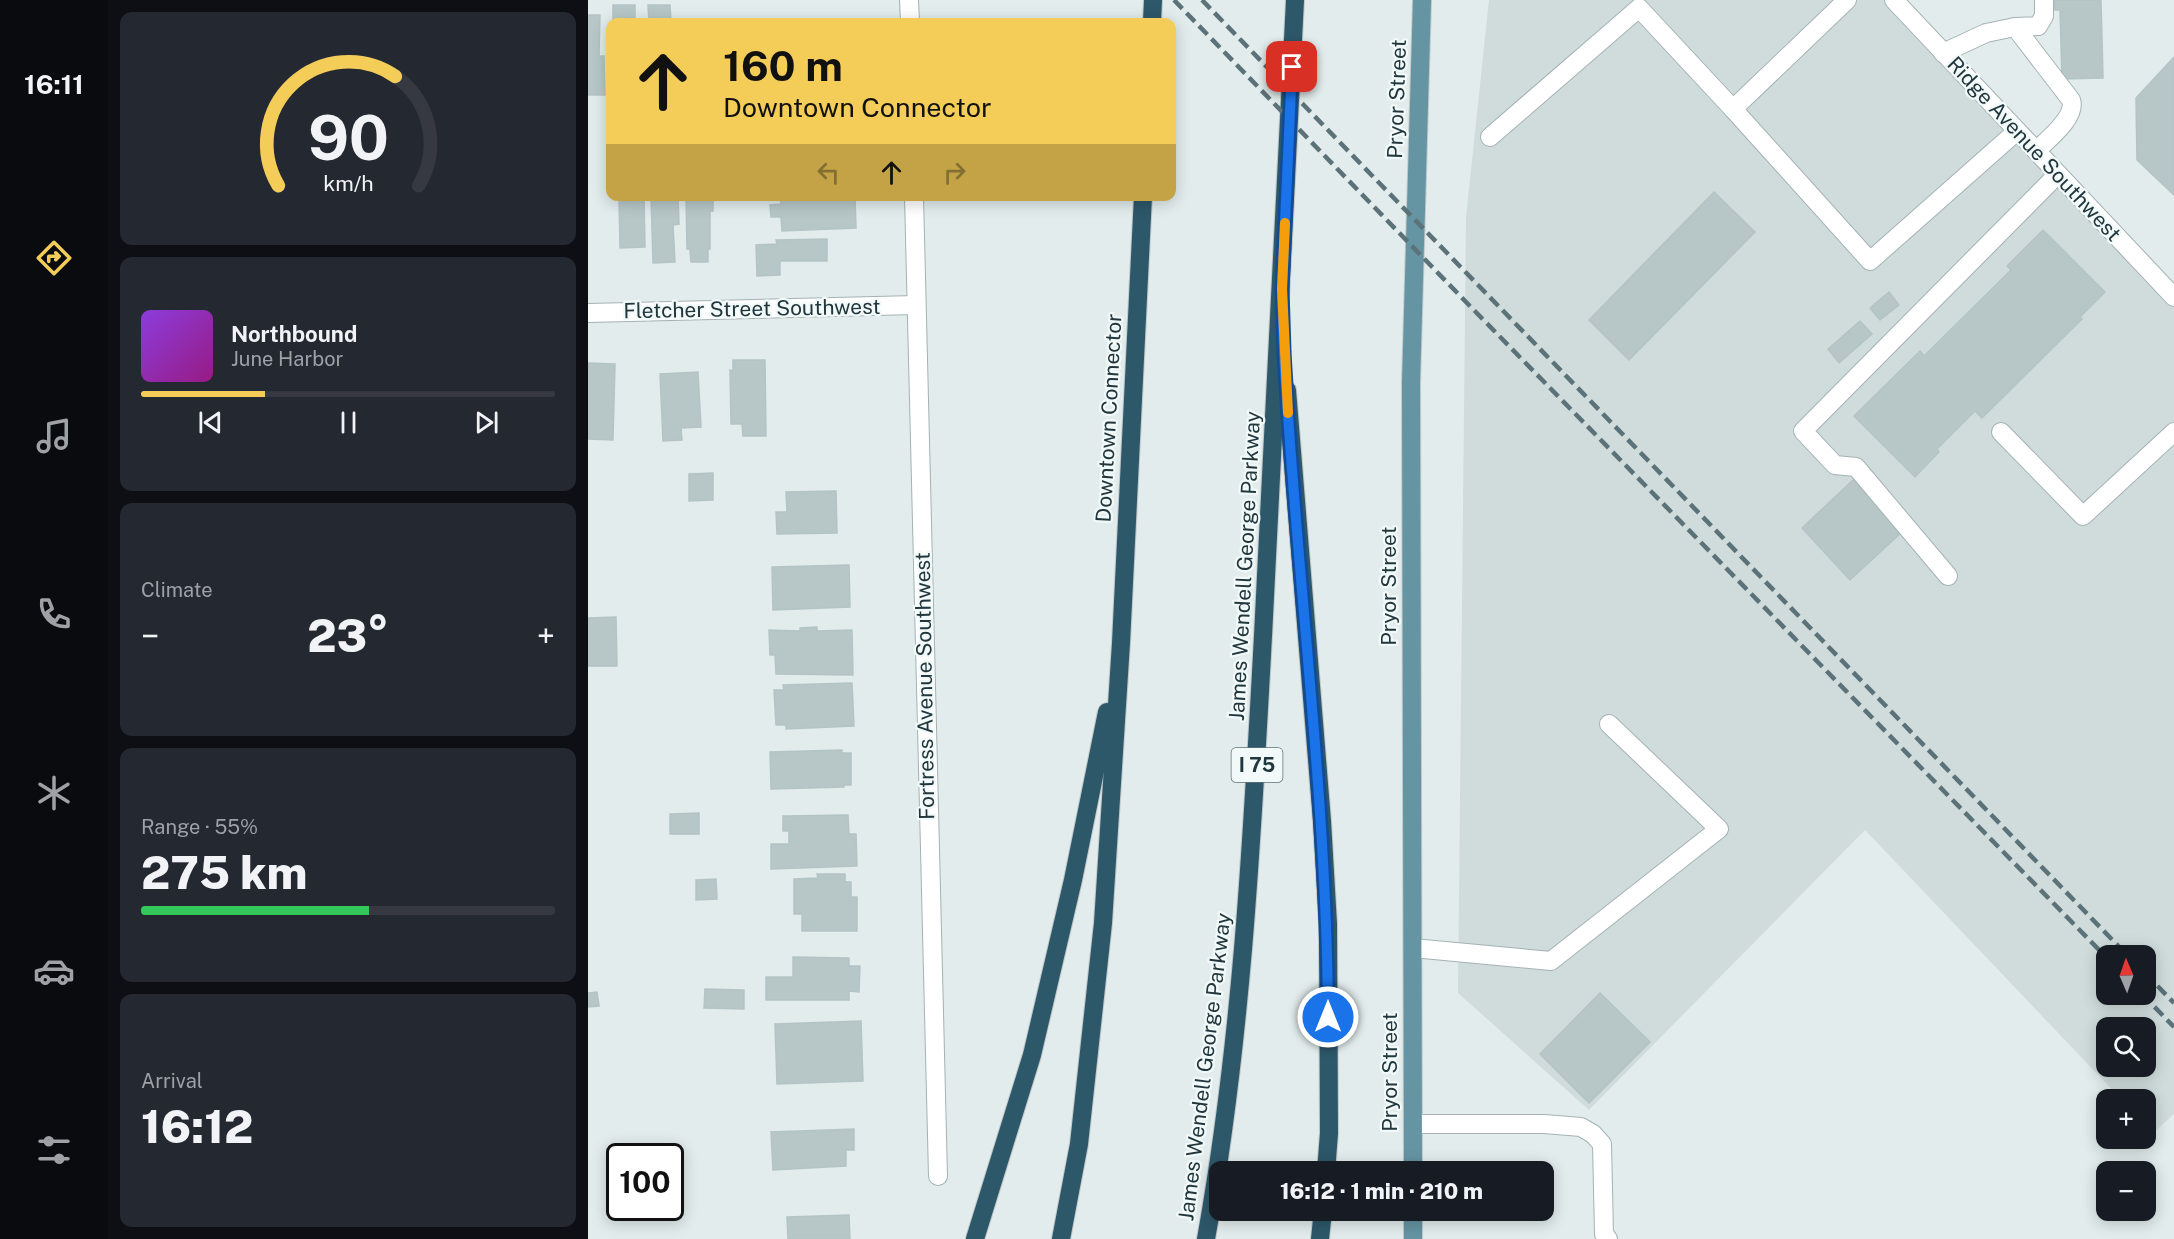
<!DOCTYPE html>
<html lang="en">
<head>
<meta charset="utf-8">
<style>
  :root { --surface:#171b24; --page:#242831; --text:#f1f3f6; --muted:#9ea1a6; --line:#363941; --accent:#f4cc58 }
  body { margin:0; font-family:"Public Sans",sans-serif; background:var(--page); color:var(--text); height:100vh; display:flex; flex-direction:column; font-size:22px; white-space:nowrap }
  * { box-sizing:border-box; margin:0 }
  p { font-size:20px; color:var(--muted) }
  .icon { flex:none; width:33px; height:33px; fill:none; stroke:currentColor; stroke-width:2; stroke-linecap:round; stroke-linejoin:round }
  .map { position:relative; flex:1; overflow:hidden }
  .sheet { display:flex; flex-direction:column; gap:12px; padding:12px; background:#0d0f14; width:480px }
  .sheet>* { flex:none }
  .banner { position:absolute; left:18px; top:18px; width:570px; height:183px; border-radius:12px; box-shadow:0 3px 15px #0003; background:#f4cc58; color:#111; overflow:hidden }
  .needle { width:39px; rotate:358deg }
  .fabs { position:absolute; left:1508px; top:945px; display:grid; gap:12px }
  .fabs a { display:grid; place-items:center; width:60px; height:60px; border-radius:12px; background:var(--surface); box-shadow:0 3px 15px #0003; font-size:30px }
  .speed { position:absolute; left:18px; top:1143px; display:flex; gap:12px; font-size:30px; font-weight:700; text-align:center }
  .speed>* { display:grid; place-content:center; width:78px; height:78px; border-radius:50%; background:var(--surface); box-shadow:0 3px 15px #0003; line-height:1 }
  .speed .limit { border:3px solid #111; border-radius:9px; background:#fff; color:#111 }
  .pin { position:absolute; display:grid; place-items:center; width:51px; height:51px; color:#fff; margin:-26px; border-radius:12px; box-shadow:0 3px 9px #0006 }
  .me { position:absolute; width:66px; margin:-33px; rotate:0deg; stroke-linejoin:round; filter:drop-shadow(0 0 4px #0008) }
  .turn { display:flex; align-items:center; gap:21px; height:126px; padding:0 18px; font-size:27px }
  .turn .icon { width:78px; height:78px; stroke-width:2.5 }
  .turn b { display:block; font-size:42px; line-height:51px }
  .lanes { display:flex; align-items:center; height:57px; padding:0 18px; background:#0003; justify-content:center; gap:30px; direction:ltr }
  .lanes .off { opacity:.35 }
  .big { font-size:45px; font-weight:800; line-height:1.1 }
  .sheet .tile { flex:1; display:flex; flex-direction:column; justify-content:center; gap:9px; min-width:0; padding:0 21px; border-radius:12px; background:var(--page) }
  .sheet .dial { align-items:center; gap:0 }
  .dial svg { height:156px; overflow:visible; fill:none; stroke:var(--line); stroke-width:7; stroke-linecap:round; text-anchor:middle }
  .dial text { fill:var(--text); stroke:none }
  .song { display:flex; align-items:center; gap:18px }
  .cover { width:72px; height:72px; border-radius:9px; background:linear-gradient(135deg,hsl(270 70% 55%),hsl(310 70% 35%)) }
  .played { height:6px; border-radius:3px; background:linear-gradient(90deg,var(--accent) 30%,var(--line) 30%) }
  .keys { display:flex; justify-content:space-around; direction:ltr }
  .heat { display:flex; justify-content:space-between; align-items:center; font-size:33px; direction:ltr }
  .charge { height:9px; border-radius:4px; background:linear-gradient(90deg,#34c759 55%,var(--line) 0) }
  .trip { position:absolute; left:621px; top:1161px; width:345px; height:60px; border-radius:12px; background:var(--surface); box-shadow:0 3px 15px #0003; font-weight:800; line-height:60px; text-align:center }
  main { display:flex; flex:1; min-height:0 }
  .tabs { display:flex; flex-direction:column; width:108px; justify-content:space-around; align-items:center; background:#090b0e; color:var(--muted) }
  .tabs .icon { width:42px; height:42px }
  .tabs .selected { color:var(--accent) }
  .tabs b { font-size:27px; color:var(--text) }
  .map>svg:first-child { display:block }
  .built { fill:#d0dcdc; fill-rule:evenodd }
  .building { fill:#b7c7c7; stroke:#b4c4c6; stroke-width:1.5 }
  .lines { fill:none; stroke-linecap:round; stroke-linejoin:round }
  .minor-casing { stroke:#a4b2b4; stroke-width:20 }
  .major-casing { stroke:#c1c7c9; stroke-width:20 }
  .highway-casing { stroke:#c1c7c9; stroke-width:20 }
  .minor { stroke:#fff; stroke-width:18 }
  .major { stroke:#6594a2; stroke-width:18 }
  .highway { stroke:#2d586a; stroke-width:18 }
  .rail { stroke:#5c7279; stroke-width:4.5; stroke-dasharray:12 6; stroke-linecap:butt }
  .route-casing { stroke:#114b97; stroke-width:15 }
  .route { stroke:#1a73e8; stroke-width:10 }
  .slow { stroke:#f59e0b; stroke-width:10 }
  .labels { text-anchor:middle; stroke-width:4.5; stroke-linejoin:round; paint-order:stroke }
  .shield { fill:#f2f9f9; stroke:#607175; stroke-width:1.5 }
  .shield-label { font-size:20px; font-weight:bold; fill:#21373d }
  .street-label { font-size:21px; fill:#21373d; stroke:#f2f9f9 }
</style>
</head>
<body>
<main>
<nav class="tabs">
<b>16:11</b>
<svg class="icon selected" aria-label="directions" viewBox="0 0 24 24"><path d="M12 3l9 9-9 9-9-9zM9 14v-3h6M13 9l2 2-2 2"/></svg>
<svg class="icon" aria-label="music" viewBox="0 0 24 24"><path d="M9 18V5l10-2v13"/><circle cx="6" cy="18" r="3"/><circle cx="16" cy="16" r="3"/></svg>
<svg class="icon" aria-label="phone" viewBox="0 0 24 24"><path d="M5 4h4l2 5-3 2q2 4 5 5l2-3 5 2v4C11 20 4 13 5 4z"/></svg>
<svg class="icon" aria-label="climate" viewBox="0 0 24 24"><path d="M12 3v18M4 7l16 10M4 17L20 7"/></svg>
<svg class="icon" aria-label="car" viewBox="0 0 24 24"><path d="M5 17H2v-5l4-1 3-4h7l3 4 3 1v5h-3M9 17h6M6 11h13"/><circle cx="7" cy="17" r="2"/><circle cx="17" cy="17" r="2"/></svg>
<svg class="icon" aria-label="filters" viewBox="0 0 24 24"><path d="M4 7h16M4 17h16"/><circle cx="9" cy="7" r="2"/><circle cx="15" cy="17" r="2"/></svg>
</nav>
<section class="sheet">
<div class="tile dial"><svg viewBox="0 0 100 80">
<path d="M14 69A42 42 0 1 1 86 69"/>
<path d="M14 69A42 42 0 0 1 74 13" stroke="#f4cc58"/>
<text x="50" y="56" font-size="32" font-weight="700">90</text>
<text x="50" y="72" font-size="11">km/h</text>
</svg></div>
<div class="tile">
<div class="song"><i class="cover"></i><div><b>Northbound</b><p>June Harbor</p></div></div>
<div class="played"></div>
<div class="keys"><svg class="icon" aria-label="previous" viewBox="0 0 24 24"><path d="M18 5L8 12l10 7zM5 5v14"/></svg><svg class="icon" aria-label="pause" viewBox="0 0 24 24"><path d="M8 5v14M16 5v14"/></svg><svg class="icon" aria-label="next" viewBox="0 0 24 24"><path d="M6 5l10 7-10 7zM19 5v14"/></svg></div>
</div>
<div class="tile"><p>Climate</p>
<div class="heat"><a>−</a><b class="big">23°</b><a>+</a></div>
</div>
<div class="tile"><p>Range · 55%</p><b class="big">275 km</b><div class="charge"></div></div>
<div class="tile"><p>Arrival</p><b class="big">16:12</b></div>
</section>
<div class="map">
<svg width="1586" height="1239" viewBox="0 0 1586 1239">
  <rect width="100%" height="100%" fill="#e2ecec"/>
  <!-- built -->
  <path class="built" d="M901 0H1306L1586 294V1114L1565 1133 1557 1124V1100L1533 1099 1277 830 1001 1110 870 993 878 217ZM1518 956H1557V994H1518ZM1518 1028H1557V1066H1518Z"/>
  <!-- building -->
  <g class="building">
    <path d="M1466 0H1513L1515 78 1474 79 1472 10H1467Z"/>
    <rect x="25" y="5" width="22" height="17"/>
    <path d="M60 5H82L83 22H61Z"/>
    <path d="M0 15H12L11 56H16L17 95H0Z"/>
    <path d="M1586 57V195L1549 160 1548 98Z"/>
    <path d="M1126 192 1167 232 1041 360 1001 320Z"/>
    <path d="M31 196H56L57 247 32 248Z"/>
    <path d="M63 196H90L91 224 85 225 87 262 65 263Z"/>
    <path d="M98 196H125V211H122V249H120V262H103L102 249H99Z"/>
    <path d="M192 196H267L268 228 194 231 193 217H183L182 205 193 204Z"/>
    <path d="M1455 230 1517 292 1492 317 1494 319 1394 418 1387 411 1349 449 1351 452 1327 477 1266 416 1332 351 1336 356 1423 270 1419 266Z"/>
    <path d="M239 239V261H192V275L169 276 168 245 189 244 188 240Z"/>
    <path d="M1301 292 1311 305 1292 320 1282 308Z"/>
    <path d="M1272 321 1284 334 1251 363 1240 349Z"/>
    <path d="M145 360H177L178 436H155L154 424H143L142 370 145 371Z"/>
    <path d="M0 363 27 364 25 440 0 439Z"/>
    <path d="M110 372 113 427 93 428 94 440 75 441 72 374Z"/>
    <path d="M125 473V500L101 501V474Z"/>
    <path d="M1266 479 1315 531 1262 580 1214 528Z"/>
    <path d="M248 491 249 533 189 534 188 512H199L198 492Z"/>
    <path d="M261 565 262 607 185 610 184 567Z"/>
    <path d="M28 617 29 666H0V618Z"/>
    <path d="M229 627V631L264 630 265 675 188 674 187 655H182L181 630 212 631V628Z"/>
    <path d="M264 683 266 726 198 729V725H188L186 690H196L195 685Z"/>
    <path d="M254 750V753H263V785H256V787L183 789 182 752Z"/>
    <path d="M111 813V834H82V814Z"/>
    <path d="M260 815 261 834H268L269 866 183 869V844H201V831H195V816Z"/>
    <path d="M229 874H257V882H263V897H269V931H214V914H206V879L230 878Z"/>
    <path d="M128 879 129 899 108 900V880Z"/>
    <path d="M205 957 261 958V966H272L271 992 261 991V1000H178V977H205Z"/>
    <path d="M117 989 156 990V1009L116 1008Z"/>
    <path d="M9 992 11 1006 0 1007V993Z"/>
    <path d="M1012 993 1062 1042 1001 1103 952 1054Z"/>
    <path d="M273 1021 275 1081 189 1084 187 1024Z"/>
    <path d="M266 1129V1150H258V1166L185 1170 183 1132Z"/>
    <path d="M82 1168H86L91 1190 82 1193Z"/>
    <path d="M261 1215 262 1239H200L199 1217Z"/>
  </g>
  <g class="lines">
    <!-- minor casing -->
    <g class="minor-casing">
      <g id="minor">
        <path d="M321 0 322 22"/>
        <path d="M1259 0 1145 109 1282 261 1429 131"/>
        <path d="M1306 0 1586 297"/>
        <path d="M1427 27 1483 100C1489 117 1460 139 1448 151"/>
        <path d="M1355 53 1398 33 1427 27 1450 26 1456 16V0"/>
        <path d="M902 137 1051 8 1145 109"/>
        <path d="M326 196 350 1176"/>
        <path d="M0 313 328 305"/>
        <path d="M1413 432 1495 516 1586 432"/>
        <path d="M1360 576 1268 467 1247 465 1215 431 1470 174"/>
        <path d="M825 948 963 961 1131 829 1021 724"/>
        <path d="M825 1124H956L993 1127 1005 1134 1014 1144 1016 1234 1020 1239"/>
      </g>
    </g>
    <!-- major casing -->
    <g class="major-casing">
      <g id="major">
        <path d="M825 1172 823 383 834 0"/>
        <path d="M825 1210V1239"/>
      </g>
    </g>
    <!-- highway casing -->
    <g class="highway-casing">
      <g id="highway">
        <path d="M564 22 565 0"/>
        <path d="M699 390 734 821 740 924 741 1133 738 1172"/>
        <path d="M387 1239 444 1055 485 880 519 712"/>
        <path d="M473 1239 491 1144 515 923 533 643 555 196"/>
        <path d="M618 1239C654 1039 664 839 675 636 687 424 698 212 707 0"/>
        <path d="M732 1239 735 1210"/>
      </g>
    </g>
    <!-- minor -->
    <use href="#minor" class="minor"/>
    <!-- major -->
    <use href="#major" class="major"/>
    <!-- highway -->
    <use href="#highway" class="highway"/>
    <!-- rail -->
    <g class="rail">
      <path d="M586 0 879 303 1518 957"/>
      <path d="M614 0 1540 956"/>
      <path d="M1557 973 1586 1003"/>
      <path d="M1554 994 1586 1027"/>
    </g>
  </g>
  <g class="lines">
    <!-- route casing -->
    <g class="route-casing">
      <path id="route" d="M704 67 694 289 696 352C708 574 739 794 740 1017"/>
    </g>
    <!-- route -->
    <use href="#route" class="route"/>
    <!-- slow -->
    <path class="slow" d="M697 223 694 289 700 413"/>
  </g>
  <g class="labels">
    <!-- shield labels -->
    <rect class="shield" x="643.5" y="748" width="51" height="34" rx="4.5"/>
    <g class="shield-label">
      <text x="669" y="772">I 75</text>
    </g>
    <!-- street labels -->
    <g class="street-label">
      <text transform="translate(809 99) rotate(-88)" y="7">Pryor Street</text>
      <text transform="translate(1446 149) rotate(47)" y="7">Ridge Avenue Southwest</text>
      <text transform="translate(164 309) rotate(-1)" y="7">Fletcher Street Southwest</text>
      <text transform="translate(521 418) rotate(-87)" y="7">Downtown Connector</text>
      <text transform="translate(657 566) rotate(-87)" y="7">James Wendell George Parkway</text>
      <text transform="translate(801 586) rotate(-90)" y="7">Pryor Street</text>
      <text transform="translate(337 686) rotate(-91)" y="7">Fortress Avenue Southwest</text>
      <text transform="translate(617 1067) rotate(-83)" y="7">James Wendell George Parkway</text>
      <text transform="translate(802 1072) rotate(-90)" y="7">Pryor Street</text>
    </g>
  </g>
</svg>
<div class="fabs">
<a><svg class="needle" viewBox="-14 -14 28 28"><path d="M0-13l5 13h-10z" fill="#e53935"/><path d="M0 13l5-13h-10z" fill="#9ea1a6"/></svg></a>
<a><svg class="icon" aria-label="search" viewBox="0 0 24 24"><circle cx="10" cy="10" r="6"/><path d="M15 15l6 6"/></svg></a>
<a>+</a>
<a>−</a>
</div>
<div class="speed"><div class="limit">100</div></div>
<div class="pin" style="left:704px;top:67px;background:#d93025"><svg class="icon" aria-label="arrive" viewBox="0 0 24 24"><path d="M6 21V4h12l-3 4 3 4H6"/></svg></div>
<svg class="me" style="left:740px;top:1017px" viewBox="-20 -20 40 40"><circle r="17" fill="#1a73e8" stroke="#fff" stroke-width="3"/><path d="M0-11L8 9 0 5-8 9z" fill="#fff"/></svg>
<div class="trip">16:12 · 1 min · 210 m</div>
<div class="banner">
<div class="turn"><svg class="icon" aria-label="ahead" viewBox="0 0 24 24"><path d="M12 20V5M6 11l6-6 6 6"/></svg><div><b>160 m</b>Downtown Connector</div></div>
<div class="lanes"><svg class="icon off" aria-label="left" viewBox="0 0 24 24"><path d="M17 20v-9H6M10 6l-5 5 5 5"/></svg><svg class="icon" aria-label="ahead" viewBox="0 0 24 24"><path d="M12 20V5M6 11l6-6 6 6"/></svg><svg class="icon off" aria-label="right" viewBox="0 0 24 24"><path d="M7 20v-9h11M14 6l5 5-5 5"/></svg></div>
</div>
</div>
</main>
</body>
</html>
